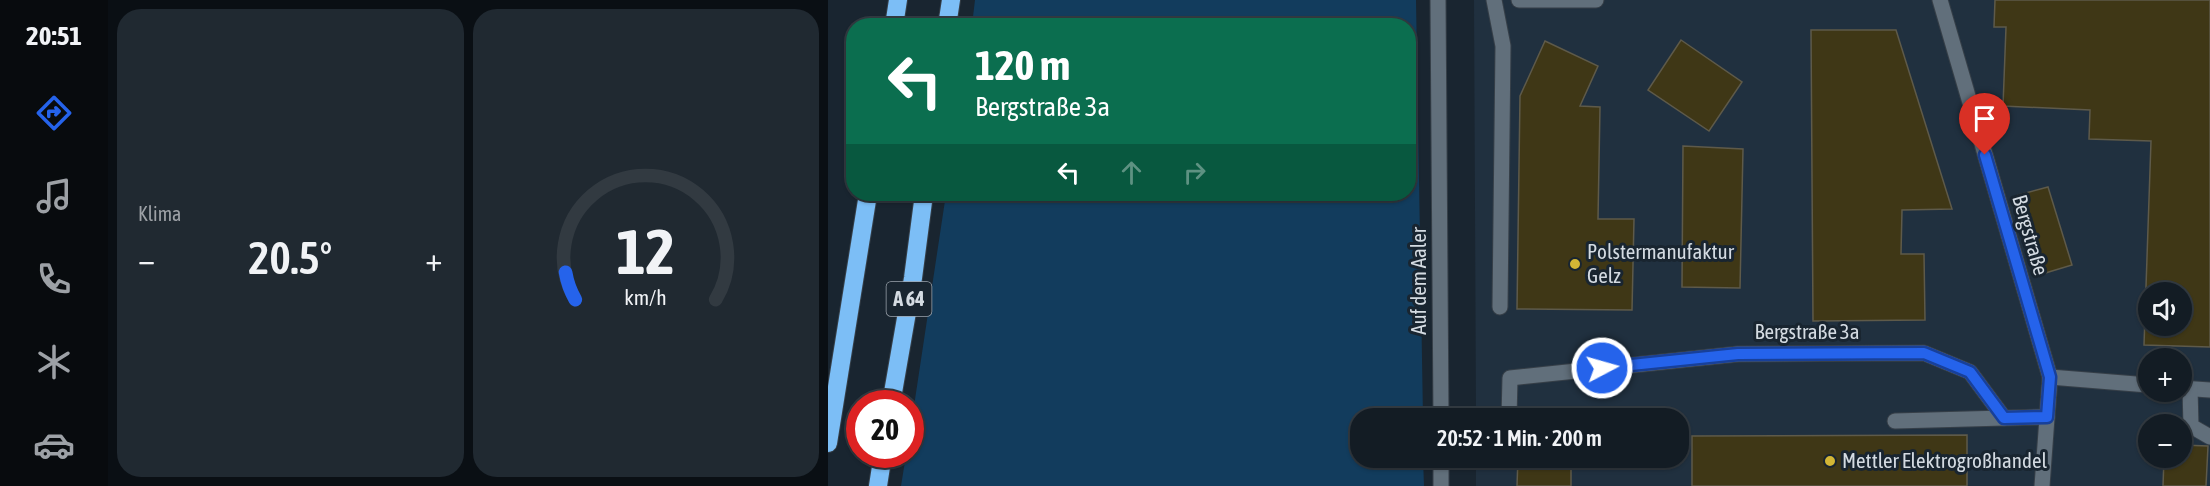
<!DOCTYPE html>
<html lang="de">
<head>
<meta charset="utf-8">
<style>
  :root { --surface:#131c24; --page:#202931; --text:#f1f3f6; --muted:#9da1a6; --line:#323a41; --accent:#2563eb }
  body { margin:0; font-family:"Asap Condensed",sans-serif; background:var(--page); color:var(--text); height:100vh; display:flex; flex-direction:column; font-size:22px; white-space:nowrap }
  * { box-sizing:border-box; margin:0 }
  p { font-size:20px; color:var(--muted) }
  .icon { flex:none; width:33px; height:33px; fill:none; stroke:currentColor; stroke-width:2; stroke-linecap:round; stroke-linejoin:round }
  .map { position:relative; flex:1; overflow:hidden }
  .details { display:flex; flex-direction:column; gap:9px; padding:9px; background:#0a0f14; width:720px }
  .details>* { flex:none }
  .top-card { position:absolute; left:18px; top:18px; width:570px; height:183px; border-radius:24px; box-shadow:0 2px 4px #0004,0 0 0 2px var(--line); background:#0b6e4f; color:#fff; overflow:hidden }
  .fabs { position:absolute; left:1310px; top:282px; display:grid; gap:12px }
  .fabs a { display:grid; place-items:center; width:54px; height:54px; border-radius:50%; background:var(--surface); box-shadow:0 2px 4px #0004,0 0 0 2px var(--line); font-size:30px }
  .speed { position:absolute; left:18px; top:390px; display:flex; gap:12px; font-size:30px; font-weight:700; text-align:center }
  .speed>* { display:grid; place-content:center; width:78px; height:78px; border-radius:50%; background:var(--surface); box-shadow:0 2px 4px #0004,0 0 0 2px var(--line); line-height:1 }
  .speed .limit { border:9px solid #d22; background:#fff; color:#111 }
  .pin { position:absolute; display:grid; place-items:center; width:51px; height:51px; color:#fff; margin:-62px -26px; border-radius:50% 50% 50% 0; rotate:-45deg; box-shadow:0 0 6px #0007 }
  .pin .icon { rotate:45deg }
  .me { position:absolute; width:66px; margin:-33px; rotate:84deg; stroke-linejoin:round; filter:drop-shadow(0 0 4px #0008) }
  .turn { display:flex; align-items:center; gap:21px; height:126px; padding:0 30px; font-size:27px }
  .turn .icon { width:78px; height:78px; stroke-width:2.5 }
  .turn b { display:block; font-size:42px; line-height:51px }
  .lanes { display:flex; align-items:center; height:57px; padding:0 30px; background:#0003; justify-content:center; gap:30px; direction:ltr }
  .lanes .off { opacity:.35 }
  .big { font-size:45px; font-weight:600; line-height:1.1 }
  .details .card { flex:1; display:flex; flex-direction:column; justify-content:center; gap:9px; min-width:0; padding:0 21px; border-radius:24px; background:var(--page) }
  .details .dial { align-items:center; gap:0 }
  .dial svg { height:156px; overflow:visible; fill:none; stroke:var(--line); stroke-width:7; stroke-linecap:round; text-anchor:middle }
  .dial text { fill:var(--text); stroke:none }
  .heat { display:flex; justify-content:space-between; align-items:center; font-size:33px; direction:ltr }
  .details .tiles { flex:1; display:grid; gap:9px; grid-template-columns:repeat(2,1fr) }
  .trip { position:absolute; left:522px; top:408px; width:339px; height:60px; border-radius:24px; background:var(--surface); box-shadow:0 2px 4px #0004,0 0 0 2px var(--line); font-weight:600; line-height:60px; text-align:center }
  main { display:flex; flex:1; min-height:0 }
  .dock { display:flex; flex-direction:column; width:108px; justify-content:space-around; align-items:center; background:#080b0e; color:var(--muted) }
  .dock .icon { width:42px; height:42px }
  .dock .selected { color:var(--accent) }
  .dock b { font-size:27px; color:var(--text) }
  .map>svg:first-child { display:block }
  .built { fill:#20303f; fill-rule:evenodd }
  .green { fill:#123c5d }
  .building { fill:#3f3716; stroke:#5e5a4a; stroke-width:1.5; fill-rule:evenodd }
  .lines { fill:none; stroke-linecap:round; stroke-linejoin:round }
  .minor-casing { stroke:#363f48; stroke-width:17 }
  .highway-casing { stroke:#363f48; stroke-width:20 }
  .minor { stroke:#616f7b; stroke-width:15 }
  .highway { stroke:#7cbef6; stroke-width:18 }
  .route-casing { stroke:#184099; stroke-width:15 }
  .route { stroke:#2563eb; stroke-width:10 }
  .poi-dot { fill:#d3b635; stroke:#192530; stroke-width:2 }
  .labels { text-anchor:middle; stroke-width:6; stroke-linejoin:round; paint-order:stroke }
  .shield { fill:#192530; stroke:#9ca4ad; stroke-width:1.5 }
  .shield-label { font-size:20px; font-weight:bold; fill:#d4dbe2 }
  .street-label { font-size:21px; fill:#d4dbe2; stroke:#192530 }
  .poi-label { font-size:21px; fill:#d4dbe2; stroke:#192530; text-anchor:start }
</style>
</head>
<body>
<main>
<nav class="dock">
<b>20:51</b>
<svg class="icon selected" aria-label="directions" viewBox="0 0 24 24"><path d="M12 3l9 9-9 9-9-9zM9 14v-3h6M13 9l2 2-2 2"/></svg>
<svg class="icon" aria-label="music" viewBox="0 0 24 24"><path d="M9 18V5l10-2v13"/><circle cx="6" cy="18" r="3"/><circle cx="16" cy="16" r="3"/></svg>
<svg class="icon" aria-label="phone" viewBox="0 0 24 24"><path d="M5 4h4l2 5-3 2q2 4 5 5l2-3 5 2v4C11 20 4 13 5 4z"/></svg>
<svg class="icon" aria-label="climate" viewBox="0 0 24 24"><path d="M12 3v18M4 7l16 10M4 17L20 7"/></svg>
<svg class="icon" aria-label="car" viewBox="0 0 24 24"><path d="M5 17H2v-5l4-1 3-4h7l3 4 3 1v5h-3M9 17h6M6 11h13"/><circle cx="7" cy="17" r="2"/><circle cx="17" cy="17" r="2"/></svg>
</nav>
<section class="details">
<div class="tiles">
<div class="card"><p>Klima</p>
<div class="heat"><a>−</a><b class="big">20.5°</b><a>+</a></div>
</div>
<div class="card dial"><svg viewBox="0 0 100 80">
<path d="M14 69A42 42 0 1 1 86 69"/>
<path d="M14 69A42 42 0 0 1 9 55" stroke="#2563eb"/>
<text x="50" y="56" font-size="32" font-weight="700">12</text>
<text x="50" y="72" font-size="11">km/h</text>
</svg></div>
</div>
</section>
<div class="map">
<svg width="1382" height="486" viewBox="0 0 1382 486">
  <rect width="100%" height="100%" fill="#192530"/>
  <!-- built -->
  <path class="built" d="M646 0H1382V486H648V458H850V418H648ZM1320 292H1353V326H1320ZM1320 358H1353V392H1320ZM1320 424H1353V458H1320Z"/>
  <!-- green -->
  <path class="green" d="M147 0H588L595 418H532V458H595L596 486H73L78 455 82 454 83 426 118 194H580V26L144 25Z"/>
  <!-- building -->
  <g class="building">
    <path d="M1167 0H1382V347L1316 345 1323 141 1261 139 1262 110 1175 106 1178 27H1166ZM1320 292H1353V326H1320Z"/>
    <path d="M983 30H1068L1124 209 1074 210 1073 254H1096L1097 320 985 321Z"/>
    <path d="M853 40 914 82 881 131 820 90Z"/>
    <path d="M717 41 770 66 752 106 772 107 770 219H806L804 310 689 309 692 96Z"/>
    <path d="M855 146 915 149 912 288 854 287Z"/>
    <path d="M1220 187 1244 265 1214 274 1190 195Z"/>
    <path d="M1139 435V486H864V436Z"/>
    <path d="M1353 445 1380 446 1378 486H1335L1336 458H1353Z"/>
    <path d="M690 458H743V486H689Z"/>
  </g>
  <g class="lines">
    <!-- minor casing -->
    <g class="minor-casing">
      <g id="minor">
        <path d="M610 0 613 418"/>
        <path d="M666 0 675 46 672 307"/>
        <path d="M691 0H768"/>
        <path d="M1112 0 1222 377 1214 486"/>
        <path d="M1222 377 1320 385"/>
        <path d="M1353 388 1382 390"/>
        <path d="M1362 388 1363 426 1382 437"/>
        <path d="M681 418 682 378 910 354 1096 353 1142 372 1176 418 1219 417"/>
        <path d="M1067 421 1176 418"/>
        <path d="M613 458V486"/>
      </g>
    </g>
    <!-- highway casing -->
    <g class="highway-casing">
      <g id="highway">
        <path d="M66 26 70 0"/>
        <path d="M119 26 123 0"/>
        <path d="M63 404 85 278 96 194"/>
        <path d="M0 443 40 194"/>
        <path d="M50 486 55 454"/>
      </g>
    </g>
    <!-- minor -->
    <use href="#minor" class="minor"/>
    <!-- highway -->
    <use href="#highway" class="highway"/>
  </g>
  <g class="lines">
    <!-- route casing -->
    <g class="route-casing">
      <path id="route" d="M774 368 910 354 1096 353 1142 372 1176 418 1219 417 1222 377 1157 155"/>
    </g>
    <!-- route -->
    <use href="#route" class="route"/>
  </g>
  <!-- markers -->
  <g class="poi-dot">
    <circle cx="747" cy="264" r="6"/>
    <circle cx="1002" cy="461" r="6"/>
  </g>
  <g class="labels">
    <!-- shield labels -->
    <rect class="shield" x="58.5" y="282" width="45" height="34" rx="4.5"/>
    <g class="shield-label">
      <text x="81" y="306">A 64</text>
    </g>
    <!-- street labels -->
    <g class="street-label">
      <text transform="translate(1202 235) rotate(74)" y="7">Bergstraße</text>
      <text transform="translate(591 281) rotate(-90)" y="7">Auf dem Aaler</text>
      <text x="979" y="339">Bergstraße 3a</text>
    </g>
    <!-- poi labels -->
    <g class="poi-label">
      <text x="759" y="259">Polstermanufaktur<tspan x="759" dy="24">Gelz</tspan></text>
      <text x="1014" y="468">Mettler Elektrogroßhandel</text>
    </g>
  </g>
</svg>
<div class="fabs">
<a><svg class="icon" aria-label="sound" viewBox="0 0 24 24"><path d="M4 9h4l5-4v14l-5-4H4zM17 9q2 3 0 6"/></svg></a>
<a>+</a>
<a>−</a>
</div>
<div class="speed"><div class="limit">20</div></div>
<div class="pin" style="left:1157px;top:155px;background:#d93025"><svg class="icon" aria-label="arrive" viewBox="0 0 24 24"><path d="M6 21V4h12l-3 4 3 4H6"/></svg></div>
<svg class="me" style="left:774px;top:368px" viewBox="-20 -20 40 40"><circle r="17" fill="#2563eb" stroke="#fff" stroke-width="3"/><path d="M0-11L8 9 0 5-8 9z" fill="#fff"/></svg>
<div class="trip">20:52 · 1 Min. · 200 m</div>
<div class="top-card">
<div class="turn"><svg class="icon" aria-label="left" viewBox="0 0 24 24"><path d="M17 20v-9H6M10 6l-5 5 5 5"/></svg><div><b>120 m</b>Bergstraße 3a</div></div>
<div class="lanes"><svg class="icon" aria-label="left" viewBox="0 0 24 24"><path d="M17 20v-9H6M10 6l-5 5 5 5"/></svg><svg class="icon off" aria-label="ahead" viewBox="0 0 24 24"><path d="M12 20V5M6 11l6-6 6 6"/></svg><svg class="icon off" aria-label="right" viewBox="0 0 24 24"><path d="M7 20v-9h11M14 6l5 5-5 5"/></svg></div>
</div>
</div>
</main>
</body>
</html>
